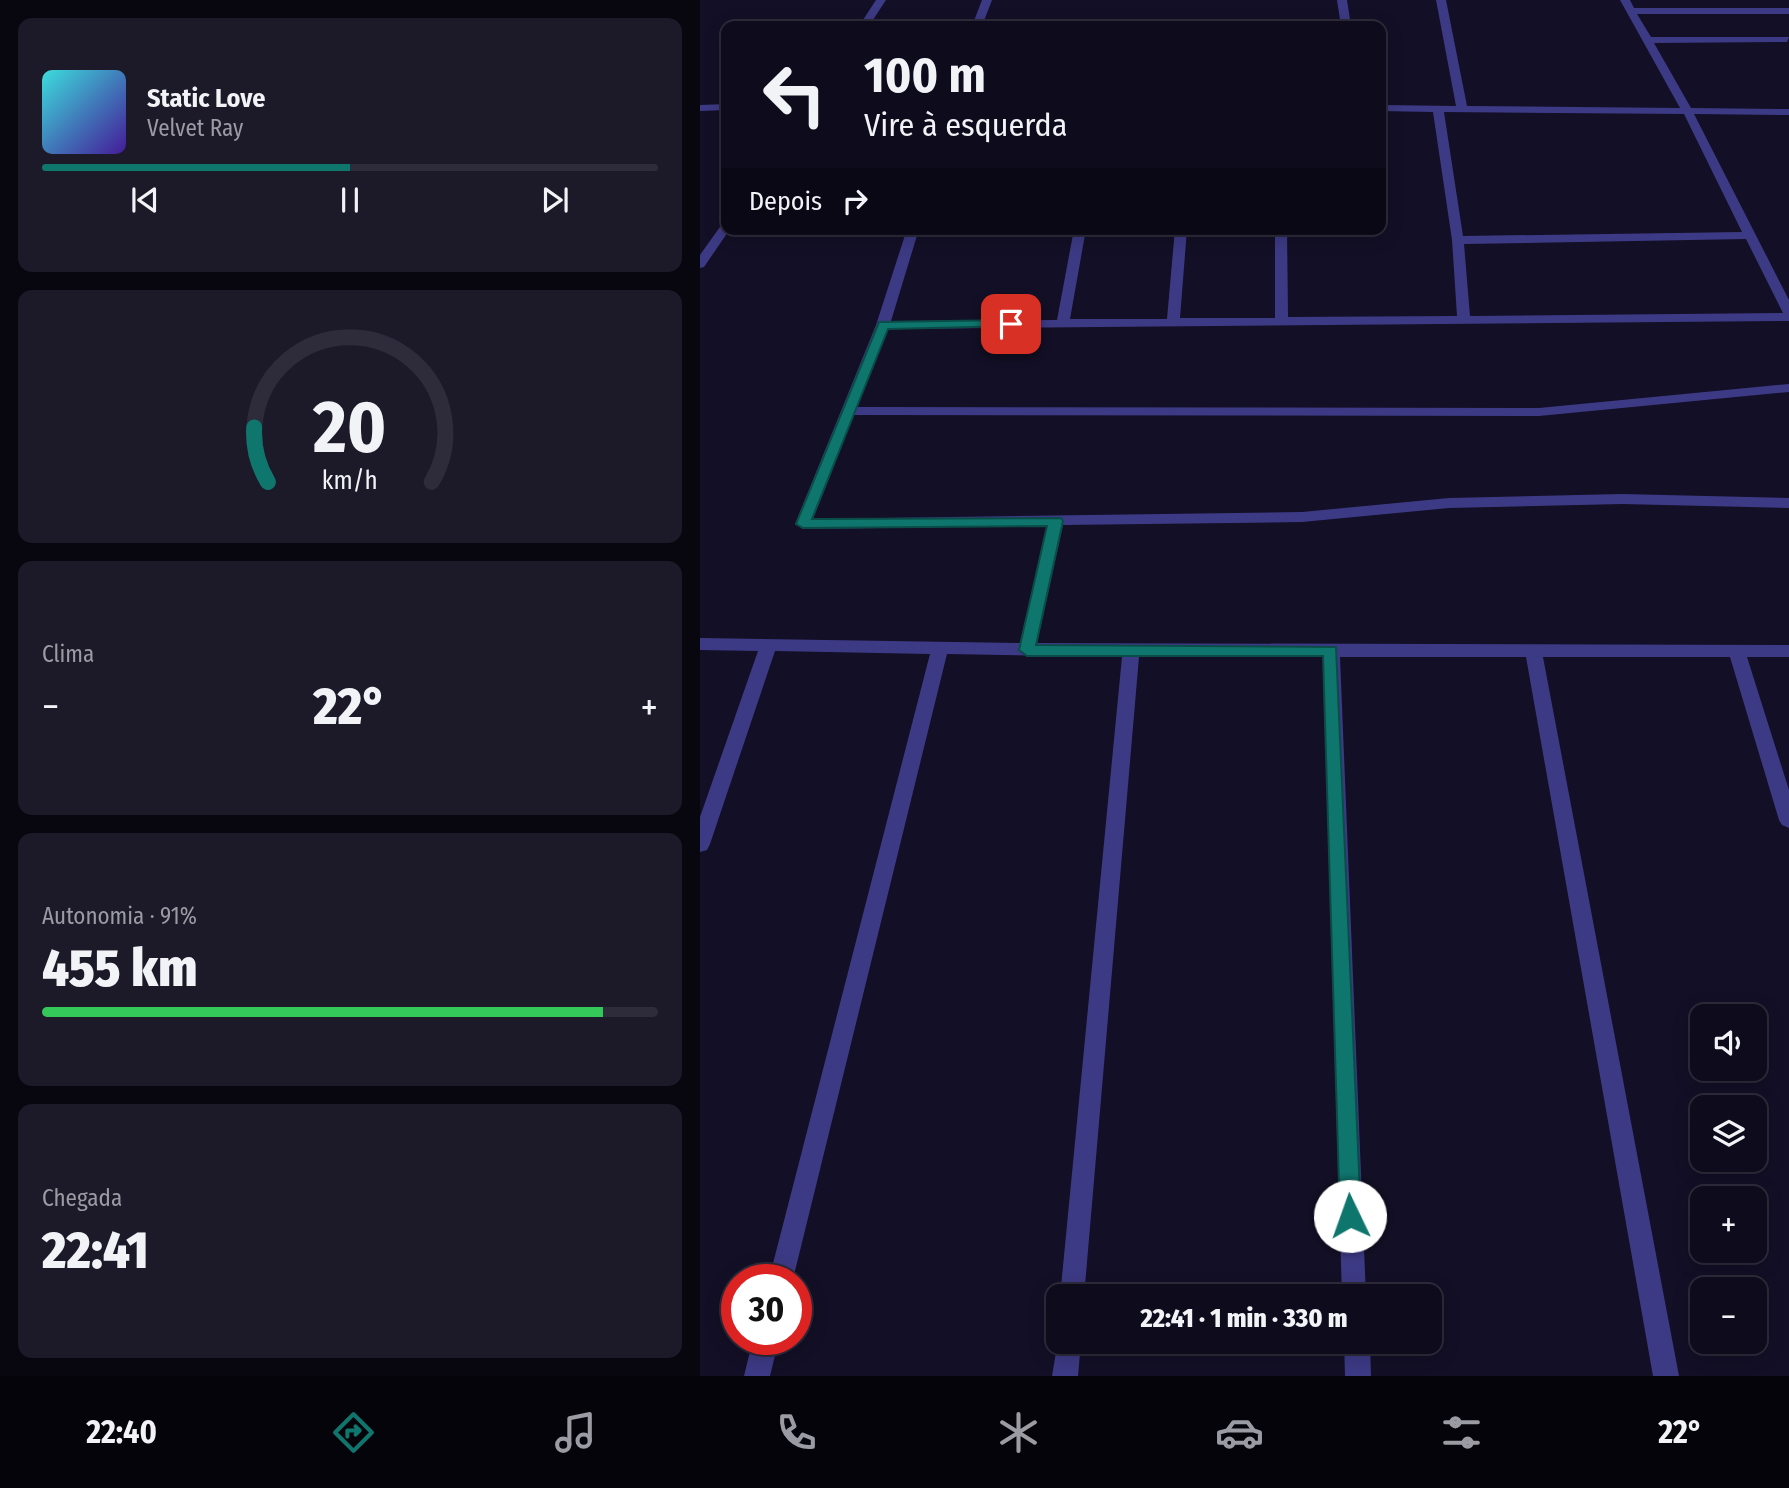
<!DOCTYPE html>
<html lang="pt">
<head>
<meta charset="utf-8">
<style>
  :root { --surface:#0e0b1c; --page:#1c1929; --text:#f1f3f6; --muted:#9b9ba3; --line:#2e2b3b; --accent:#0f766e }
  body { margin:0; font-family:"Fira Sans Condensed",sans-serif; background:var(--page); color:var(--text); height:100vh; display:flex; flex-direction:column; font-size:26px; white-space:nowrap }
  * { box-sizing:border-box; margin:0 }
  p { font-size:23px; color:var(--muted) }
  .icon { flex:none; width:38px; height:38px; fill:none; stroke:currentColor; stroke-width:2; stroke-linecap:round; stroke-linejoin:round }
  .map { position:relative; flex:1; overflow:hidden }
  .panel { display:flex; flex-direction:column; gap:18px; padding:18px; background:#08060f; width:700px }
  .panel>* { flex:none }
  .hud { position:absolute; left:21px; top:21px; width:665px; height:214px; border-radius:14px; box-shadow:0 4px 18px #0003,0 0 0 2px var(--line); background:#0e0b1c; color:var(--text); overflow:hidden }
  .fabs { position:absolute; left:990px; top:1004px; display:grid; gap:14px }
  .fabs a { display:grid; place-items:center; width:77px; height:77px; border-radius:14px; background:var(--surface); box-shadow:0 4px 18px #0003,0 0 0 2px var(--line); font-size:35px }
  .speed { position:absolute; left:21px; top:1264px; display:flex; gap:14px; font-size:35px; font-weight:700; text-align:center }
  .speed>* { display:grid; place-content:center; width:91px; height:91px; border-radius:50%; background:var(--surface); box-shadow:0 4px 18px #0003,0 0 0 2px var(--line); line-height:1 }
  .speed .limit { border:10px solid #d22; background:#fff; color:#111 }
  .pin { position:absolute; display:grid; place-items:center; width:60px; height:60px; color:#fff; margin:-30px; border-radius:14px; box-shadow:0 4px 10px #0006 }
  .me { position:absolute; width:77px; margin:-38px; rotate:357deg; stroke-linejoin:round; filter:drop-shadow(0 0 5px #0008) }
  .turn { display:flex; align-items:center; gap:24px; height:147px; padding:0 28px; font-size:32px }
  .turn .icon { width:91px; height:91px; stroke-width:2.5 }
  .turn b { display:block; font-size:49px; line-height:60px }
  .then { display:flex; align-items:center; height:66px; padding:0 28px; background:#0003; gap:14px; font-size:26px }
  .big { font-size:52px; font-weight:800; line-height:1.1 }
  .panel .tile { flex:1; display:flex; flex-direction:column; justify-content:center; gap:10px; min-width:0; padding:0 24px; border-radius:14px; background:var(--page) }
  .panel .dial { align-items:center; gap:0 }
  .dial svg { height:182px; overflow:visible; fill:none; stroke:var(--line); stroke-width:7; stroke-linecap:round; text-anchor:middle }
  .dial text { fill:var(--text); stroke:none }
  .song { display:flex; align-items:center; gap:21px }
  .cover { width:84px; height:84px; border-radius:10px; background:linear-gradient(135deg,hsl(180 70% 55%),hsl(260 70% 35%)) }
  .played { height:7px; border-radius:4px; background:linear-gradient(90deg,var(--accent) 50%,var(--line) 50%) }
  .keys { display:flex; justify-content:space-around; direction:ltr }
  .heat { display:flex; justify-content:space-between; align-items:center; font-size:38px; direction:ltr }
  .charge { height:10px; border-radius:5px; background:linear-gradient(90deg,#34c759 91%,var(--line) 0) }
  .trip { position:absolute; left:346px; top:1284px; width:396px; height:70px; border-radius:14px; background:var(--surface); box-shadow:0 4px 18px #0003,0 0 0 2px var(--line); font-weight:800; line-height:70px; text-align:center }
  .menu { display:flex; height:112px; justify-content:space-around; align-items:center; background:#06040b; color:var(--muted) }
  .menu .icon { width:49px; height:49px }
  .menu .active { color:var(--accent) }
  .menu b { font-size:32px; color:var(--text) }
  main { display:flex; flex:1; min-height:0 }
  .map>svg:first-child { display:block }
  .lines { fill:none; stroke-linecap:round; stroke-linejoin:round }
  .minor { fill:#3d3a85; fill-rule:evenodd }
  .route { fill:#0f766e; stroke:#0a4d48; stroke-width:2 }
</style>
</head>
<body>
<main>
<section class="panel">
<div class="tile">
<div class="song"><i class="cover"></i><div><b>Static Love</b><p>Velvet Ray</p></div></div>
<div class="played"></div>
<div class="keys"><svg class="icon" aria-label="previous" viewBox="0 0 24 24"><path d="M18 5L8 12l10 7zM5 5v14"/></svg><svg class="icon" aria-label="pause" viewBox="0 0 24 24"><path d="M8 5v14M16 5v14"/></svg><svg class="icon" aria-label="next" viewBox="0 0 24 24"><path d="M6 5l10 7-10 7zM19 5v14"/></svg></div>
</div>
<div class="tile dial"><svg viewBox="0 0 100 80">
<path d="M14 69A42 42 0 1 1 86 69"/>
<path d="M14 69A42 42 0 0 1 8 45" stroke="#0f766e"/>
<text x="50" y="56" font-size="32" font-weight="700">20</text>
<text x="50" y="72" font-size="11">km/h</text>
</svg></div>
<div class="tile"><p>Clima</p>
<div class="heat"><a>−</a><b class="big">22°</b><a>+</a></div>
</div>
<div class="tile"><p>Autonomia · 91%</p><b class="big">455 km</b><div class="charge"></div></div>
<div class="tile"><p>Chegada</p><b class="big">22:41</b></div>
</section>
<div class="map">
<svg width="1089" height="1376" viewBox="0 0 1089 1376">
  <rect width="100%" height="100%" fill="#130f26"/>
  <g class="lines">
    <!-- minor -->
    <g class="minor">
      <path d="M176 0H186L169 26H159Z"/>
      <path d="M282 0H292L282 26H272Z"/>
      <path d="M637 0H647L651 26H641Z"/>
      <path d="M736 0H746L767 106 980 108 920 0H930L934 8H1089V14H937L951 37H1089L1087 42 954 43 991 108 1089 109V115L994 114 1089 300V321L188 329 157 407 839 408 1089 384V392L839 416 154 415 113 519 602 512 749 498 922 494 1089 498V508L922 504 749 508 602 522 363 525 337 643 1089 645V657H1047L1089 790V828L1082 825 1079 820 1030 657H843L979 1376H953L826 657H640L666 1297H642L623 657H439L384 1297H360L422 657 247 654 93 1279H69L230 654 75 651 10 844 7 850 0 852V817L58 651 0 650V638L320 643 347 526 103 529 95 524 176 325 207 229H219L191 321 357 320 374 229H386L370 319H467L475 229H487L480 318H575V229H587L588 317 757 316 752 240 733 112 681 111V105L756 106ZM744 112 984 114 1042 232 763 236ZM1046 239 1083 313 770 316 764 244Z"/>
      <path d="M26 104V110L0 111V105Z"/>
      <path d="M26 223V229H30L4 267 0 268V255L22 224Z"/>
      <path d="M359 1334V1342H381L378 1376H352Z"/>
      <path d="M53 1339H79L70 1376H44Z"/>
      <path d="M644 1342H670L671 1376H645Z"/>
    </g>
  </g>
  <!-- route -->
  <path class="route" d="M311 320 317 324 315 326 188 329 112 519 361 518 363 521 336 645 636 647 661 1216 658 1224 650 1227 643 1224 640 1216 623 656H327L319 650 347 526 103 528 96 524 179 322Z"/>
</svg>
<div class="fabs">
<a><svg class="icon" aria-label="sound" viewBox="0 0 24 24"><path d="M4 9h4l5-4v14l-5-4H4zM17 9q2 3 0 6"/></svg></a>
<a><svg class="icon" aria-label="layers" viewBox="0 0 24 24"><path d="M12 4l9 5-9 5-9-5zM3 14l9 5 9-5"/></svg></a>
<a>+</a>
<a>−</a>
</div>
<div class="speed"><div class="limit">30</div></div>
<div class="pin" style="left:311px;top:324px;background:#d93025"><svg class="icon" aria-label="arrive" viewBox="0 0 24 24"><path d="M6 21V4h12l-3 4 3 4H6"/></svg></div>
<svg class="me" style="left:650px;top:1216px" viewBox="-20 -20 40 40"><circle r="19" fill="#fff"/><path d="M0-13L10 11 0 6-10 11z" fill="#0f766e"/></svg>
<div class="trip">22:41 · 1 min · 330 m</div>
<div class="hud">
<div class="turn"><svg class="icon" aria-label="left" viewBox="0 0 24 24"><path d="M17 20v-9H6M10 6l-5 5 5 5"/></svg><div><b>100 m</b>Vire à esquerda</div></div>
<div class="then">Depois<svg class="icon" aria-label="right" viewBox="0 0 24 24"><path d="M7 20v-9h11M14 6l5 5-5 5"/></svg></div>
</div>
</div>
</main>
<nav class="menu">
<b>22:40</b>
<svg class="icon active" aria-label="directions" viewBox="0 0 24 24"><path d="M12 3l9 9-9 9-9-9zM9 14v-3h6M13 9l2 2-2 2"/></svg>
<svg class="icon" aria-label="music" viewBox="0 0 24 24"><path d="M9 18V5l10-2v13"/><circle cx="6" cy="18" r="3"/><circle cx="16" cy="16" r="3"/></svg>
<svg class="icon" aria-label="phone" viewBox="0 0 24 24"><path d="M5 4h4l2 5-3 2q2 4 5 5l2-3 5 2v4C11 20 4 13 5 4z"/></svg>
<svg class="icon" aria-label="climate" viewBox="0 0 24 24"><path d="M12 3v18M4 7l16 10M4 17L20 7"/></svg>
<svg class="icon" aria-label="car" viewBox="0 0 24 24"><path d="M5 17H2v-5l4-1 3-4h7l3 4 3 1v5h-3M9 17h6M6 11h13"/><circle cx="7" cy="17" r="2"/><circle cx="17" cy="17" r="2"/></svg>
<svg class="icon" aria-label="filters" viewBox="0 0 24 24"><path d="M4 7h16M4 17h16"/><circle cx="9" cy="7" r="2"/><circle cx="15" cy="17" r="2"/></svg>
<b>22°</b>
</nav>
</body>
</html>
